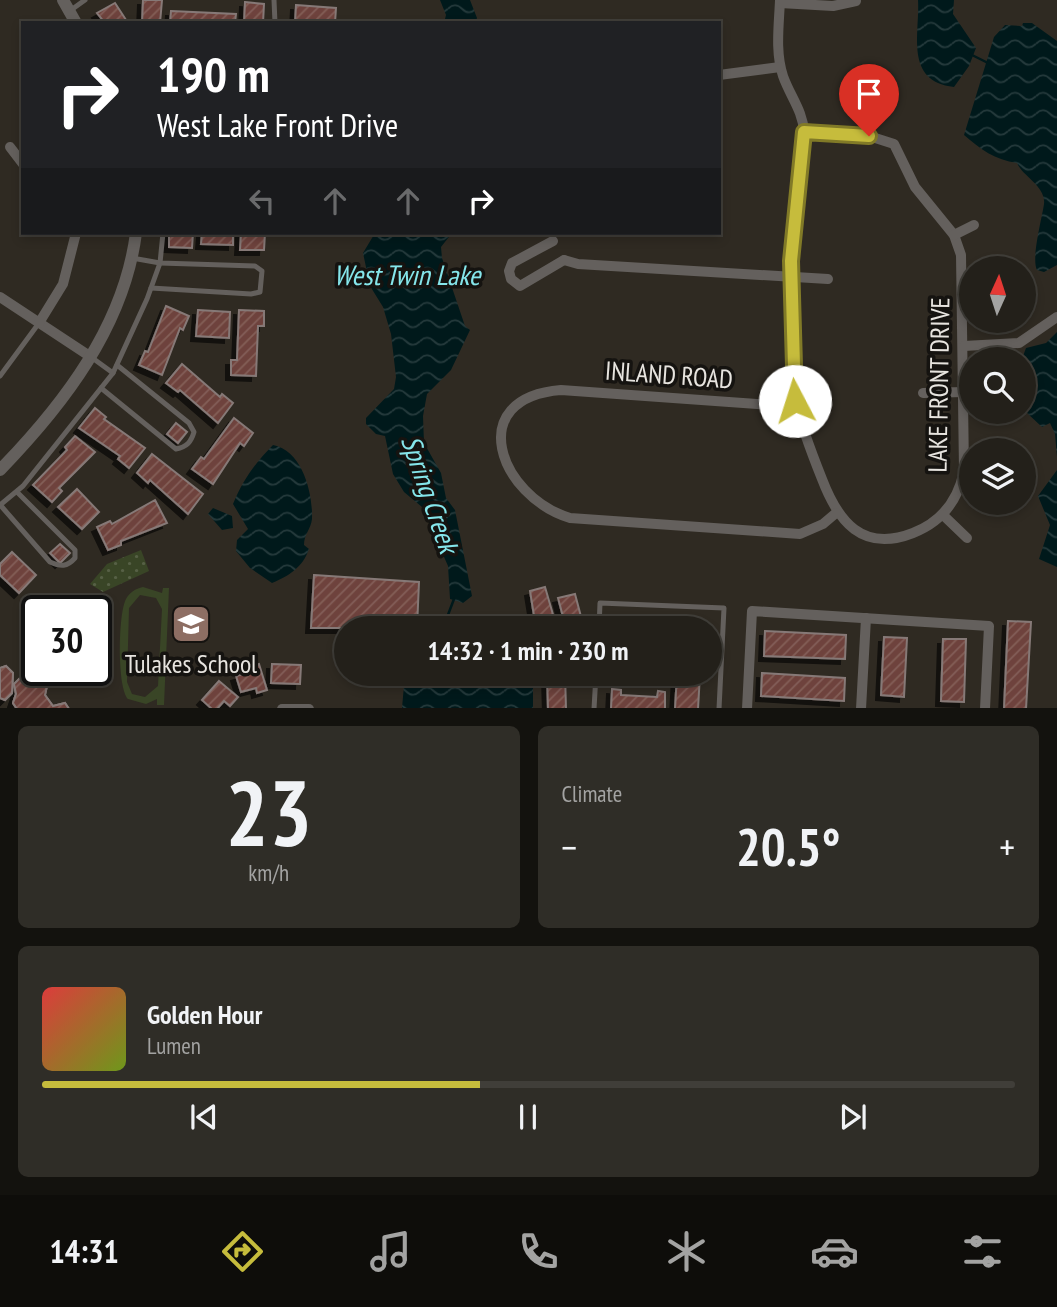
<!DOCTYPE html>
<html lang="en">
<head>
<meta charset="utf-8">
<style>
  :root { --surface:#23201a; --page:#2f2d27; --text:#f1f3f6; --muted:#a3a3a2; --line:#403e39; --accent:#c6bc3c }
  body { margin:0; font-family:"PT Sans Narrow",sans-serif; background:var(--page); color:var(--text); height:100vh; display:flex; flex-direction:column; font-size:26px; white-space:nowrap }
  * { box-sizing:border-box; margin:0 }
  p { font-size:23px; color:var(--muted) }
  .icon { flex:none; width:38px; height:38px; fill:none; stroke:currentColor; stroke-width:2; stroke-linecap:round; stroke-linejoin:round }
  .map { position:relative; height:708px; overflow:hidden }
  .details { display:flex; flex-direction:column; gap:18px; padding:18px; background:#13120e; flex:1 }
  .details>* { flex:none }
  .guide { position:absolute; left:21px; top:21px; width:700px; height:214px; border-radius:0px; box-shadow:0 4px 10px #0003,0 0 0 2px var(--line); background:#202124; color:#fff; overflow:hidden }
  .needle { width:46px; rotate:3deg }
  .fabs { position:absolute; left:959px; top:256px; display:grid; gap:14px }
  .fabs a { display:grid; place-items:center; width:77px; height:77px; border-radius:50%; background:var(--surface); box-shadow:0 4px 10px #0003,0 0 0 2px var(--line); font-size:35px }
  .speed { position:absolute; left:21px; top:595px; display:flex; gap:14px; font-size:35px; font-weight:700; text-align:center }
  .speed>* { display:grid; place-content:center; width:91px; height:91px; border-radius:50%; background:var(--surface); box-shadow:0 4px 10px #0003,0 0 0 2px var(--line); line-height:1 }
  .speed .limit { border:4px solid #111; border-radius:10px; background:#fff; color:#111 }
  .pin { position:absolute; display:grid; place-items:center; width:60px; height:60px; color:#fff; margin:-72px -30px; border-radius:50% 50% 50% 0; rotate:-45deg; box-shadow:0 0 7px #0007 }
  .pin .icon { rotate:45deg }
  .me { position:absolute; width:77px; margin:-38px; rotate:355deg; stroke-linejoin:round; filter:drop-shadow(0 0 5px #0008) }
  .turn { display:flex; align-items:center; gap:24px; height:147px; padding:0 21px; font-size:32px }
  .turn .icon { width:91px; height:91px; stroke-width:2.5 }
  .turn b { display:block; font-size:49px; line-height:60px }
  .lanes { display:flex; align-items:center; height:66px; padding:0 21px; background:#0003; justify-content:center; gap:35px; direction:ltr }
  .lanes .off { opacity:.35 }
  .big { font-size:52px; font-weight:700; line-height:1.1 }
  .details .widget { flex:1; display:flex; flex-direction:column; justify-content:center; gap:10px; min-width:0; padding:0 24px; border-radius:10px; background:var(--page) }
  .details .dial { align-items:center; gap:0 }
  .dial b { font-size:91px; line-height:1 }
  .song { display:flex; align-items:center; gap:21px }
  .cover { width:84px; height:84px; border-radius:10px; background:linear-gradient(135deg,hsl(0 70% 55%),hsl(80 70% 35%)) }
  .played { height:7px; border-radius:4px; background:linear-gradient(90deg,var(--accent) 45%,var(--line) 45%) }
  .keys { display:flex; justify-content:space-around; direction:ltr }
  .heat { display:flex; justify-content:space-between; align-items:center; font-size:38px; direction:ltr }
  .details .tiles { flex:1; display:grid; gap:18px; grid-template-columns:1fr 1fr }
  .widget:last-child { grid-column:span 2 }
  .trip { position:absolute; left:334px; top:616px; width:388px; height:70px; border-radius:35px; background:var(--surface); box-shadow:0 4px 10px #0003,0 0 0 2px var(--line); font-weight:700; line-height:70px; text-align:center }
  .menu { display:flex; height:112px; justify-content:space-around; align-items:center; background:#0e0d0a; color:var(--muted) }
  .menu .icon { width:49px; height:49px }
  .menu .selected { color:var(--accent) }
  .menu b { font-size:32px; color:var(--text) }
  .map>svg:first-child { display:block }
  .grass { fill:#394526; fill-rule:evenodd }
  .park { fill:url(#park-dots) }
  .water { fill:url(#water-waves) }
  .lines { fill:none; stroke-linecap:round; stroke-linejoin:round }
  .stream { stroke:#00191b; stroke-width:2.5 }
  .building { fill:url(#building-hatch); stroke:#867977; stroke-width:2; filter:url(#shadow) }
  .service { stroke:#64605d; stroke-width:5 }
  .minor { stroke:#64605d; stroke-width:10 }
  .tertiary { stroke:#64605d; stroke-width:12 }
  .route-casing { stroke:#817a27; stroke-width:18 }
  .route { stroke:#c6bc3c; stroke-width:12 }
  .labels { text-anchor:middle; stroke-width:7; stroke-linejoin:round; paint-order:stroke }
  .street-label { font-size:26px; fill:#e7e4df; stroke:#151310 }
  .poi-label { font-size:26px; fill:#e7e4df; stroke:#151310 }
  .water-label { font-size:28px; font-style:italic; fill:#85e6eb; stroke:#151310 }
</style>
</head>
<body>
<div class="map">
<svg width="1057" height="709" viewBox="0 0 1057 709">
  <defs>
    <pattern id="park-dots" width="8" height="8" patternUnits="userSpaceOnUse" patternTransform="scale(1.75)"><rect width="8" height="8" fill="#394526"/><path d="M2 2h.1M6 6h.1" fill="none" stroke="#566045" stroke-width="1.8" stroke-linecap="round"/></pattern>
    <pattern id="water-waves" width="16" height="10" patternUnits="userSpaceOnUse" patternTransform="scale(1.75)"><rect width="16" height="10" fill="#00191b"/><path d="M0 5q4-4 8 0t8 0" fill="none" stroke="#253a3c"/></pattern>
    <pattern id="building-hatch" width="6" height="6" patternUnits="userSpaceOnUse" patternTransform="scale(1.75)"><rect width="6" height="6" fill="#6e433c"/><path d="M-1 1l2-2M0 6l6-6M5 7l2-2" fill="none" stroke="#835e58"/></pattern>
    <filter id="shadow"><feDropShadow dx="-5" dy="5" stdDeviation="0" flood-color="#0009"/></filter>
  </defs>
  <rect width="100%" height="100%" fill="#2f2a22"/>
  <!-- grass -->
  <path class="grass" d="M143 587 162 593 163 588H169L164 705H157V699L146 704 128 699C117 687 118 614 126 599 130 592 135 589 143 587ZM140 595 156 598 162 609 158 686 145 697 132 694 127 682 129 608Z"/>
  <!-- park -->
  <g class="park">
    <path d="M141 550 149 571 103 592 90 584 107 564Z"/>
    <path d="M96 618H101C108 629 109 636 101 646L102 667 97 685 77 686 75 670H96Z"/>
  </g>
  <!-- water -->
  <g class="water">
    <path d="M440 0H470L477 18 475 23H444L446 15Z"/>
    <path d="M918 0H954L953 14 976 48 969 66 954 87C904 81 920 34 918 0Z"/>
    <path d="M1023 23H1032L1057 41V265L1044 272 1037 270C1031 259 1042 218 1044 204 1046 186 1023 177 1017 163 995 160 980 149 964 135L994 37 1005 25 1022 26Z"/>
    <path d="M375 233H452L441 247 442 258 465 326 470 330 451 370 427 394 423 416 424 443 441 473 446 498 455 510 472 596 463 603 450 599 448 566 422 507 404 492 393 474 385 436 376 434 366 424V418L394 389 396 377 391 334 383 307 370 286 363 253Z"/>
    <path d="M1057 332V457L1055 434 1050 423 1042 427 1027 413 1022 359 1026 348 1046 343Z"/>
    <path d="M273 445C303 451 313 494 312 519 311 529 304 534 304 545L309 549C303 567 289 576 272 583L250 568 236 551 237 540 248 529 233 504C243 480 255 463 273 445Z"/>
    <path d="M1057 470V567L1039 559 1050 525 1038 496Z"/>
    <path d="M213 508 232 516 233 528 222 530 208 514Z"/>
    <path d="M405 674H533V708H402Z"/>
  </g>
  <g class="lines">
    <!-- stream -->
    <g class="stream">
      <path d="M970 54 986 62"/>
      <path d="M443 628 454 599"/>
    </g>
  </g>
  <!-- building -->
  <g class="building">
    <path d="M143 0H162L160 23H142Z"/>
    <path d="M245 2 264 4 263 23H244Z"/>
    <path d="M115 3 128 23H105L97 13Z"/>
    <path d="M296 5 336 8 335 23H295Z"/>
    <path d="M171 11 236 14 235 23H170Z"/>
    <path d="M169 233H193L192 248 169 247Z"/>
    <path d="M202 233H233V245L201 244Z"/>
    <path d="M241 233H265L264 250H240Z"/>
    <path d="M166 306 189 316 183 330 180 328 162 375 139 365 145 351 148 352Z"/>
    <path d="M198 310 230 312 229 338 196 336Z"/>
    <path d="M239 310 264 311V326H258L256 376 231 375V360H237Z"/>
    <path d="M182 364 220 397 222 394 233 403 218 423 180 390 178 392 166 383Z"/>
    <path d="M95 408 106 417 104 419 145 448 129 468 118 459 120 456 79 428Z"/>
    <path d="M234 418 253 433 244 446 240 443 213 484 192 469 201 457 204 459Z"/>
    <path d="M176 423 187 432 178 443 167 434Z"/>
    <path d="M75 436 95 452 59 488 62 491 52 502 33 485 67 450 65 447Z"/>
    <path d="M152 454 203 494 188 514 150 480 148 483 137 473Z"/>
    <path d="M77 489 99 512 82 529 58 507Z"/>
    <path d="M155 500 167 523 121 541V545L108 550 97 527 110 521 112 524Z"/>
    <path d="M60 544 70 553 60 563 50 553Z"/>
    <path d="M12 552 36 575 19 593 0 575V564Z"/>
    <path d="M314 575 419 582 417 628H311Z"/>
    <path d="M545 587 554 618 535 622 530 591Z"/>
    <path d="M575 594 584 628H566L558 598Z"/>
    <path d="M610 621 639 623V628H610Z"/>
    <path d="M1008 621 1031 622 1026 709H1004Z"/>
    <path d="M649 624 713 627 712 643 710 628H649Z"/>
    <path d="M765 631 846 635 845 659 764 656Z"/>
    <path d="M884 637 907 638 904 697 881 695Z"/>
    <path d="M943 639H966L964 702 941 701Z"/>
    <path d="M259 664 267 690 257 693 256 688 241 692 236 676 250 672 249 667Z"/>
    <path d="M272 664 301 665 300 684 271 683Z"/>
    <path d="M6 666 13 673 12 693 5 700 0 698V668Z"/>
    <path d="M6 666 13 673 12 693 5 700 0 698V668Z"/>
    <path d="M762 673 845 678 844 701 761 696Z"/>
    <path d="M547 674H565L566 709H548Z"/>
    <path d="M613 674H643V681L613 680Z"/>
    <path d="M677 674H700L698 709H675Z"/>
    <path d="M21 677 41 680 47 686 45 695 53 706 65 703 69 709H17L13 703 16 694 14 684Z"/>
    <path d="M21 677 41 680 47 686 45 695 53 706 65 703 69 709H17L13 703 16 694 14 684Z"/>
    <path d="M219 681 238 697 230 706 224 701 217 709H212L202 700Z"/>
    <path d="M612 689 621 690V695L657 697 658 691 665 692V709H611Z"/>
  </g>
  <g class="lines">
    <!-- service -->
    <g class="service">
      <path d="M274 0 275 23"/>
      <path d="M71 10 85 0"/>
      <path d="M132 258 160 263 255 266 262 271 260 292 251 294 151 288"/>
      <path d="M91 357 113 373"/>
      <path d="M0 376 39 323"/>
      <path d="M101 388 176 449C187 447 191 442 194 432L189 423 117 365"/>
      <path d="M0 505 23 486 113 373 147 299 160 263 163 233"/>
      <path d="M2 507 50 562C61 567 67 567 75 558V550L17 492"/>
      <path d="M599 628 600 603 724 608 719 709"/>
      <path d="M594 709 596 674"/>
    </g>
    <!-- minor -->
    <g class="minor">
      <path d="M780 0C779 25 775 52 783 76 790 96 803 111 804 132 796 198 790 263 791 329 792 353 791 379 796 403 802 429 812 454 822 479 838 521 862 553 913 533 941 522 958 501 964 471L961 255 954 235 915 187 894 144 869 136 804 132"/>
      <path d="M780 3 833 6 856 1"/>
      <path d="M719 75 780 67"/>
      <path d="M10 147 23 164"/>
      <path d="M954 235 974 225"/>
      <path d="M553 241 512 263 509 271 511 279 520 286 564 260"/>
      <path d="M564 260 578 264 828 279"/>
      <path d="M0 297 91 357"/>
      <path d="M39 323 63 284 76 233"/>
      <path d="M964 346 1019 343 1057 317"/>
      <path d="M923 393 964 392"/>
      <path d="M795 401 771 405 561 390C463 398 499 496 570 518L800 534 823 524 836 513"/>
      <path d="M943 515 967 538"/>
      <path d="M282 709H309"/>
      <path d="M747 709 752 611 989 626 985 709"/>
      <path d="M861 709 866 618"/>
    </g>
    <!-- tertiary -->
    <g class="tertiary">
      <path d="M63 0 76 23"/>
      <path d="M0 470C64 404 124 326 136 233"/>
    </g>
  </g>
  <g class="lines">
    <!-- route casing -->
    <g class="route-casing">
      <path id="route" d="M795 401 791 261 804 132 869 136"/>
    </g>
    <!-- route -->
    <use href="#route" class="route"/>
  </g>
  <!-- icons -->
  <defs>
    <g id="school-square" transform="scale(2.0125)"><rect x="-9" y="-9" width="18" height="18" rx="4" fill="#8d6e63" stroke="#151310"/><path d="M0-5L7-2L0 1L-7-2ZM-4 1L0 2.5L4 1V4Q0 6-4 4Z" fill="#fff"/></g>
  </defs>
  <g fill-rule="evenodd">
    <use href="#school-square" x="191" y="624"/>
  </g>
  <g class="labels">
    <!-- street labels -->
    <g class="street-label">
      <text transform="translate(669 375) rotate(4)" y="9">INLAND ROAD</text>
      <text transform="translate(939 385) rotate(-89)" y="9">LAKE FRONT DRIVE</text>
    </g>
    <!-- poi labels -->
    <g class="poi-label">
      <text x="191" y="673">Tulakes School</text>
    </g>
    <!-- water labels -->
    <g class="water-label">
      <text x="407" y="285">West Twin Lake</text>
      <text transform="translate(430 494) rotate(71)" y="10">Spring Creek</text>
    </g>
  </g>
</svg>
<div class="fabs">
<a><svg class="needle" viewBox="-14 -14 28 28"><path d="M0-13l5 13h-10z" fill="#e53935"/><path d="M0 13l5-13h-10z" fill="#a3a3a2"/></svg></a>
<a><svg class="icon" aria-label="search" viewBox="0 0 24 24"><circle cx="10" cy="10" r="6"/><path d="M15 15l6 6"/></svg></a>
<a><svg class="icon" aria-label="layers" viewBox="0 0 24 24"><path d="M12 4l9 5-9 5-9-5zM3 14l9 5 9-5"/></svg></a>
</div>
<div class="speed"><div class="limit">30</div></div>
<div class="pin" style="left:869px;top:136px;background:#d93025"><svg class="icon" aria-label="arrive" viewBox="0 0 24 24"><path d="M6 21V4h12l-3 4 3 4H6"/></svg></div>
<svg class="me" style="left:795px;top:401px" viewBox="-20 -20 40 40"><circle r="19" fill="#fff"/><path d="M0-13L10 11 0 6-10 11z" fill="#c6bc3c"/></svg>
<div class="trip">14:32 · 1 min · 230 m</div>
<div class="guide">
<div class="turn"><svg class="icon" aria-label="right" viewBox="0 0 24 24"><path d="M7 20v-9h11M14 6l5 5-5 5"/></svg><div><b>190 m</b>West Lake Front Drive</div></div>
<div class="lanes"><svg class="icon off" aria-label="left" viewBox="0 0 24 24"><path d="M17 20v-9H6M10 6l-5 5 5 5"/></svg><svg class="icon off" aria-label="ahead" viewBox="0 0 24 24"><path d="M12 20V5M6 11l6-6 6 6"/></svg><svg class="icon off" aria-label="ahead" viewBox="0 0 24 24"><path d="M12 20V5M6 11l6-6 6 6"/></svg><svg class="icon" aria-label="right" viewBox="0 0 24 24"><path d="M7 20v-9h11M14 6l5 5-5 5"/></svg></div>
</div>
</div>
<section class="details">
<div class="tiles">
<div class="widget dial"><b>23</b><p>km/h</p></div>
<div class="widget"><p>Climate</p>
<div class="heat"><a>−</a><b class="big">20.5°</b><a>+</a></div>
</div>
<div class="widget">
<div class="song"><i class="cover"></i><div><b>Golden Hour</b><p>Lumen</p></div></div>
<div class="played"></div>
<div class="keys"><svg class="icon" aria-label="previous" viewBox="0 0 24 24"><path d="M18 5L8 12l10 7zM5 5v14"/></svg><svg class="icon" aria-label="pause" viewBox="0 0 24 24"><path d="M8 5v14M16 5v14"/></svg><svg class="icon" aria-label="next" viewBox="0 0 24 24"><path d="M6 5l10 7-10 7zM19 5v14"/></svg></div>
</div>
</div>
</section>
<nav class="menu">
<b>14:31</b>
<svg class="icon selected" aria-label="directions" viewBox="0 0 24 24"><path d="M12 3l9 9-9 9-9-9zM9 14v-3h6M13 9l2 2-2 2"/></svg>
<svg class="icon" aria-label="music" viewBox="0 0 24 24"><path d="M9 18V5l10-2v13"/><circle cx="6" cy="18" r="3"/><circle cx="16" cy="16" r="3"/></svg>
<svg class="icon" aria-label="phone" viewBox="0 0 24 24"><path d="M5 4h4l2 5-3 2q2 4 5 5l2-3 5 2v4C11 20 4 13 5 4z"/></svg>
<svg class="icon" aria-label="climate" viewBox="0 0 24 24"><path d="M12 3v18M4 7l16 10M4 17L20 7"/></svg>
<svg class="icon" aria-label="car" viewBox="0 0 24 24"><path d="M5 17H2v-5l4-1 3-4h7l3 4 3 1v5h-3M9 17h6M6 11h13"/><circle cx="7" cy="17" r="2"/><circle cx="17" cy="17" r="2"/></svg>
<svg class="icon" aria-label="filters" viewBox="0 0 24 24"><path d="M4 7h16M4 17h16"/><circle cx="9" cy="7" r="2"/><circle cx="15" cy="17" r="2"/></svg>
</nav>
</body>
</html>
